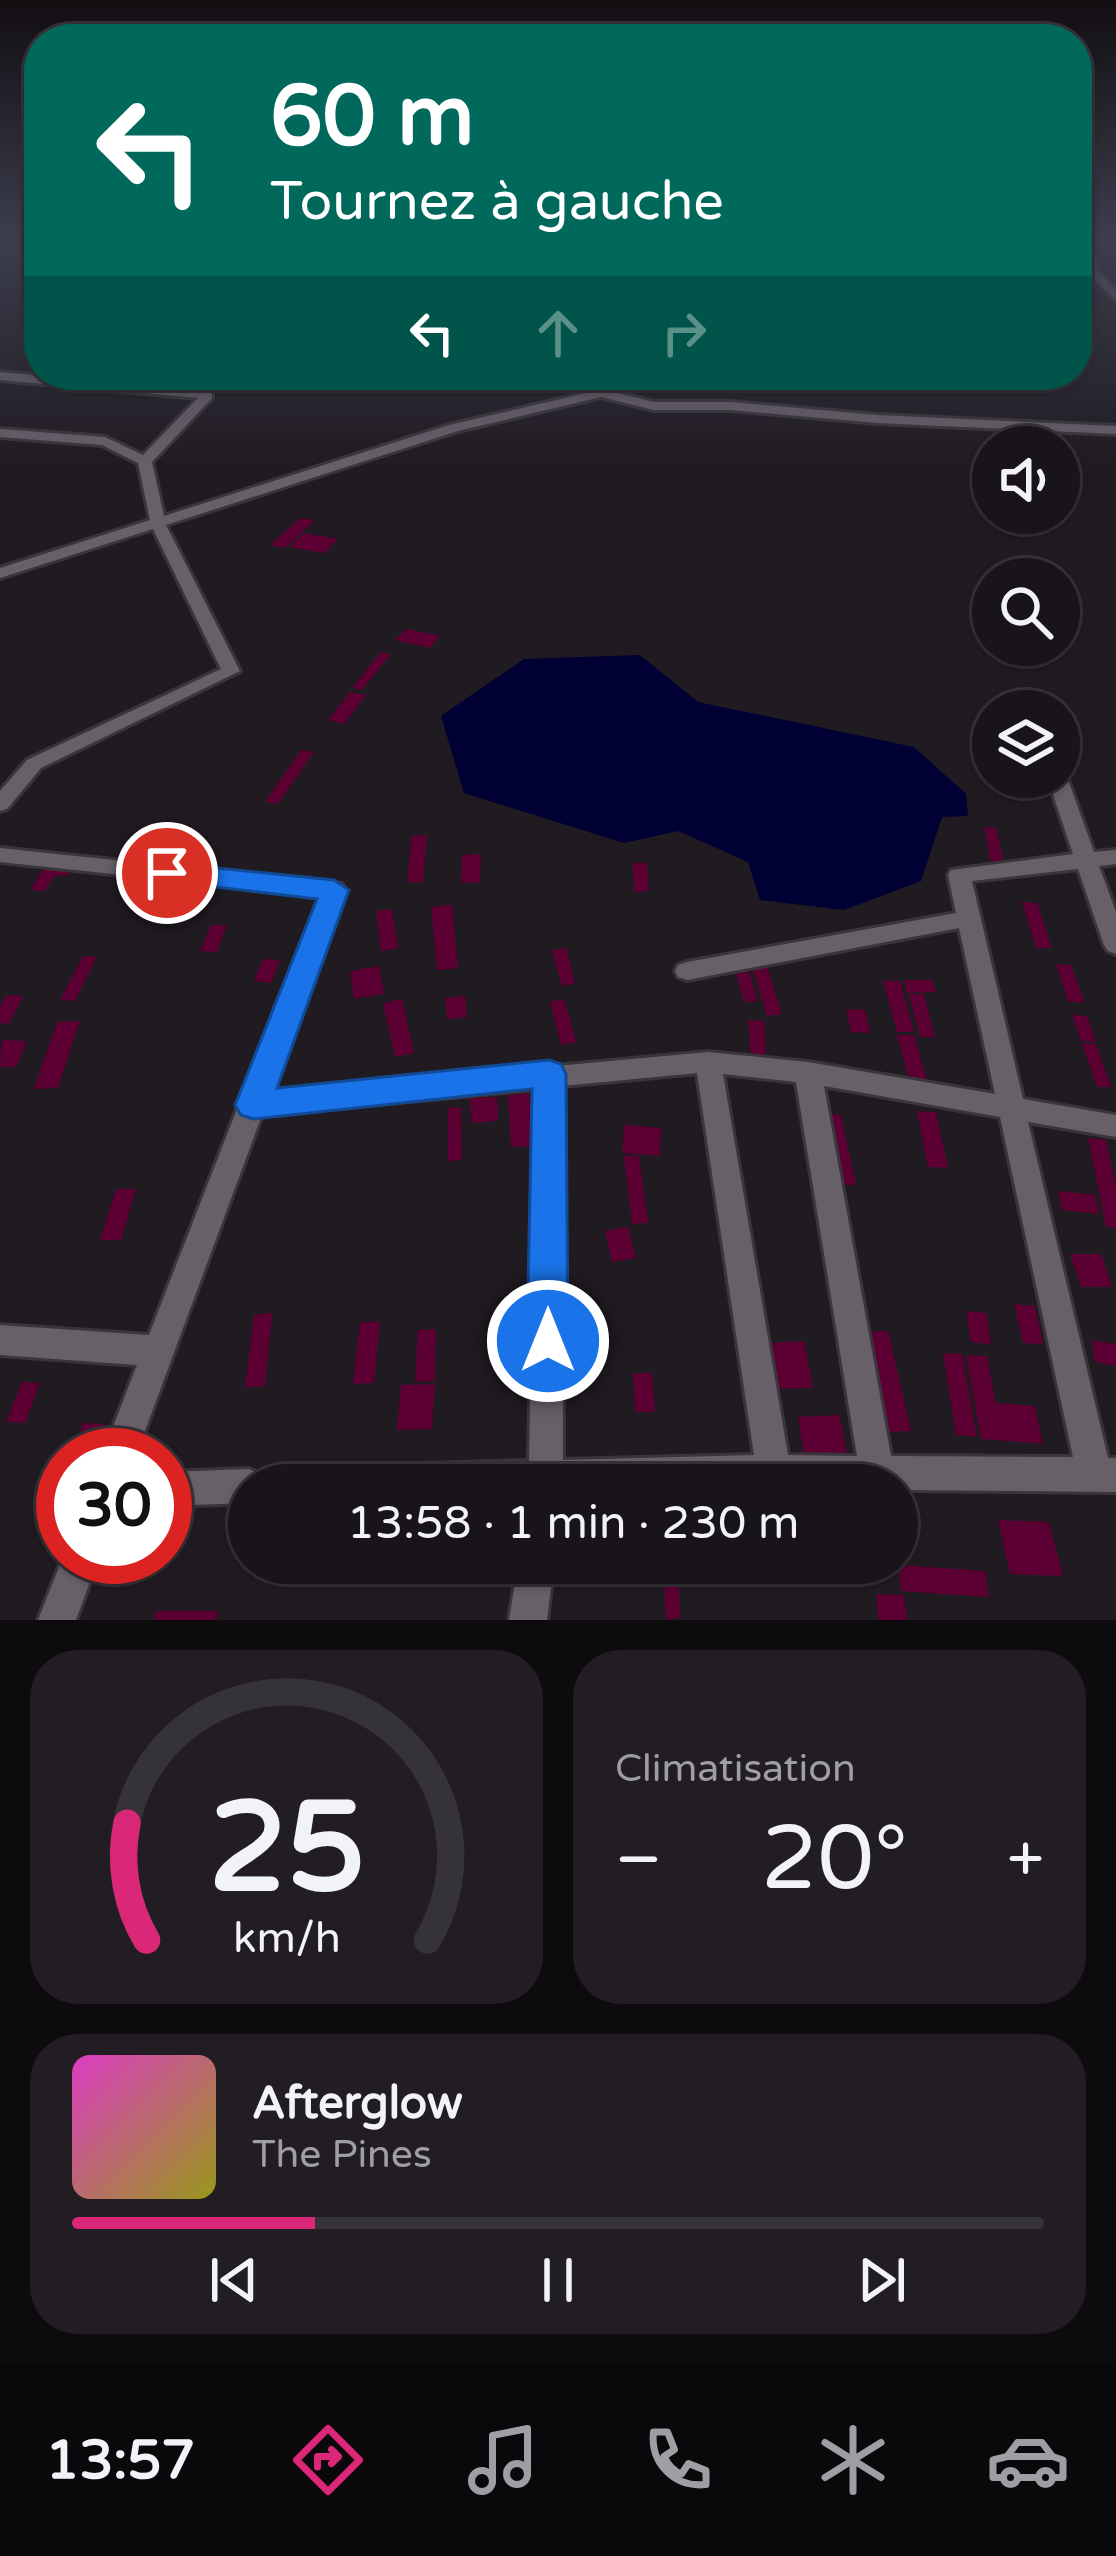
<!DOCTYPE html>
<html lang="fr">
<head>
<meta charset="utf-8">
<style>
  :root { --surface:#181419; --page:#211d22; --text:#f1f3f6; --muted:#9f9ea2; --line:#363338; --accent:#db2777 }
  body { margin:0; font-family:"Varela Round",sans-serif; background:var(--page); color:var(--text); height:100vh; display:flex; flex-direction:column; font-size:45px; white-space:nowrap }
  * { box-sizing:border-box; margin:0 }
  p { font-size:39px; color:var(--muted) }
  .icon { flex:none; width:66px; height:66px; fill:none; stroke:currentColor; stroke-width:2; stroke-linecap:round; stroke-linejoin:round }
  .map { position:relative; height:1620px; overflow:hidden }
  .sheet { display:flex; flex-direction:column; gap:30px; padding:30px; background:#0d0b0e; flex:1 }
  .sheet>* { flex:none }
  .hud { position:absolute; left:24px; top:24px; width:1068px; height:366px; border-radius:48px; box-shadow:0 3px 9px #0004,0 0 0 3px var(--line); background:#00695c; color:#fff; overflow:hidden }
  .fabs { position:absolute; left:972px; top:426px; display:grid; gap:24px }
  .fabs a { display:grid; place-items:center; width:108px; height:108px; border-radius:50%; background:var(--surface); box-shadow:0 3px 9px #0004,0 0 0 3px var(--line); font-size:60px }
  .speed { position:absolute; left:36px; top:1428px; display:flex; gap:24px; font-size:60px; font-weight:700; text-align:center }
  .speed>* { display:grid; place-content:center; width:156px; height:156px; border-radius:50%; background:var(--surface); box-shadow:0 3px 9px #0004,0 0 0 3px var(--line); line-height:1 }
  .speed .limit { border:18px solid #d22; background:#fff; color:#111 }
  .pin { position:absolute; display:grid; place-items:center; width:102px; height:102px; color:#fff; margin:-51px; border:6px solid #fff; border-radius:50%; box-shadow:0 3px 12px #0007 }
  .me { position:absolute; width:132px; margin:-66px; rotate:0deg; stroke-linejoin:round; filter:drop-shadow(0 0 9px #0008) }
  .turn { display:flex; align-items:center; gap:42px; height:252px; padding:0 48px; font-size:54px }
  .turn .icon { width:156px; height:156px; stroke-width:2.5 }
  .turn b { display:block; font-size:84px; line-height:102px }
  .lanes { display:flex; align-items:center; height:114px; padding:0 48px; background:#0003; justify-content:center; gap:60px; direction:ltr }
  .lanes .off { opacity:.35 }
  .big { font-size:90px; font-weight:600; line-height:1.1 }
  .sheet .card { flex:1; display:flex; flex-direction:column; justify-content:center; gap:18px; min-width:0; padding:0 42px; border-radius:48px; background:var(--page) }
  .sheet .dial { align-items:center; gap:0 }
  .dial svg { height:312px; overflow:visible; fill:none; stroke:var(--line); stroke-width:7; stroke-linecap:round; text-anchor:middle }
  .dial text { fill:var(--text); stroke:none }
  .song { display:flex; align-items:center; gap:36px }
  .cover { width:144px; height:144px; border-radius:18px; background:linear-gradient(135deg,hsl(310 70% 55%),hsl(60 70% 35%)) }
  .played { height:12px; border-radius:6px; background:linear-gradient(90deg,var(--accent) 25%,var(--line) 25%) }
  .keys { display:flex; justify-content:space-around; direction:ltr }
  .heat { display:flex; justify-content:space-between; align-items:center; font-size:66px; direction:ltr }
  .sheet .tiles { flex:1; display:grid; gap:30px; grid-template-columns:1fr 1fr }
  .card:last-child { grid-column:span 2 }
  .trip { position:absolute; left:228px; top:1464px; width:690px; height:120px; border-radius:60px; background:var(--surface); box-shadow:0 3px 9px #0004,0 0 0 3px var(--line); font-weight:600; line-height:120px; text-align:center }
  .menu { display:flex; height:192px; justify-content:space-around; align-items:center; background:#0a080a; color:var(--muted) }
  .menu .icon { width:84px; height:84px }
  .menu .active { color:var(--accent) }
  .menu b { font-size:54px; color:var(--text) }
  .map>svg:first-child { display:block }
  .water { fill:#000034 }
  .building { fill:#5c0034 }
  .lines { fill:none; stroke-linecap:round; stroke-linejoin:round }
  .street-casing { stroke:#39353a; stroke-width:6 }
  .street { fill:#686069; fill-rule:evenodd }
  .route { fill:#1a73e8; stroke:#114b97; stroke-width:3 }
</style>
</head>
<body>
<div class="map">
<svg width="1116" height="1620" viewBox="0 0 1116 1620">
  <rect width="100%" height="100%" fill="#201a21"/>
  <!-- water -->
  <path class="water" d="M640 655 698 702 914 747 966 794 968 816 942 817 921 881 844 910 760 900 748 862 678 831 624 843 464 793 441 716 524 659Z"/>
  <!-- building -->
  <g class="building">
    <path d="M300 518 315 520 285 548 270 545Z"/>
    <path d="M304 533 338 539 324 553 289 547Z"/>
    <path d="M406 629 440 636 430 648 395 640Z"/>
    <path d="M381 652 391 654 362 690 352 688Z"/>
    <path d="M350 692 366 695 344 724 328 720Z"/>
    <path d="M301 750 314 752 278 804 265 802Z"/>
    <path d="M984 827 996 828 1004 863 991 862Z"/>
    <path d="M427 835 423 882H407L412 836Z"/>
    <path d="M481 854 480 882 461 883 462 855Z"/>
    <path d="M633 863H647L649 891 634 892Z"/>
    <path d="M45 867 70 869 67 876 55 875 45 891 30 890Z"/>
    <path d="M1022 902 1037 903 1052 948H1036Z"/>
    <path d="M452 905 458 968 437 970 431 907Z"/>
    <path d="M392 909 398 948 381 951 376 911Z"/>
    <path d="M211 925H227L217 952 200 951Z"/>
    <path d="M566 948 575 984 562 986 552 950Z"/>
    <path d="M83 956 97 957 75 1001 60 1000Z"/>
    <path d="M263 959 280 960 271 983 254 981Z"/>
    <path d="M1056 964 1071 965 1084 1002H1068Z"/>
    <path d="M379 966 384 994 354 999 350 971Z"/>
    <path d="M767 966 782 1014 767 1016 752 967Z"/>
    <path d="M748 969 758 1001 744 1002 735 970Z"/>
    <path d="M904 980H932L936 992 907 993Z"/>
    <path d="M883 981H900L914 1032H897Z"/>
    <path d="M909 994H924L935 1037H920Z"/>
    <path d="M7 995 24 996 8 1024 0 1023V1007Z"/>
    <path d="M465 996 467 1017 447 1019 445 998Z"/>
    <path d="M402 999 414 1053 395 1057 383 1003Z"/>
    <path d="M564 999 576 1042 561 1045 550 1002Z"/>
    <path d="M846 1009 865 1010 870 1033 851 1032Z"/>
    <path d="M1072 1015 1087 1016 1096 1042 1081 1041Z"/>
    <path d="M748 1020 764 1021 766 1057 751 1056Z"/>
    <path d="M80 1021 58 1088 34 1089 57 1022Z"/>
    <path d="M897 1035H914L927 1081H909Z"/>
    <path d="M2 1040 27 1041 16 1067H0Z"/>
    <path d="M1082 1043 1096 1044 1111 1087H1097Z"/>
    <path d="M529 1093 533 1146 511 1147 508 1095Z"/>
    <path d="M497 1097 498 1121 471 1123 470 1098Z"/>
    <path d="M461 1107 462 1160 448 1161V1108Z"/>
    <path d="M917 1111 936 1112 948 1168 928 1167Z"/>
    <path d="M826 1114 841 1115 856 1185H840Z"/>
    <path d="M624 1125 661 1128 660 1156 622 1153Z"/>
    <path d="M1088 1138 1106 1140 1116 1186V1228L1106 1227Z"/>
    <path d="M624 1156H639L648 1223 632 1224Z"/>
    <path d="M116 1189H136L121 1240H100Z"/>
    <path d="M1058 1191 1095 1195 1099 1214 1062 1210Z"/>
    <path d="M628 1227 636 1258 612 1262 605 1231Z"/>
    <path d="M1070 1254H1101L1112 1287H1081Z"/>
    <path d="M1014 1304 1035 1306 1043 1344 1023 1343Z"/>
    <path d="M966 1311 986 1313 991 1344 971 1342Z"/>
    <path d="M272 1313 265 1386 245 1388 254 1315Z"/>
    <path d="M360 1322H380L374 1383 353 1384Z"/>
    <path d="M436 1329 435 1381 415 1382 418 1330Z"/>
    <path d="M888 1331 911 1431 885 1432 863 1332Z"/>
    <path d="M1092 1340 1116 1344V1366L1095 1362Z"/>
    <path d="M804 1341 813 1388 777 1389 769 1343Z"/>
    <path d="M943 1353 962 1354 977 1437 956 1435Z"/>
    <path d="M966 1355 987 1356 996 1403 1035 1406 1043 1444 981 1439Z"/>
    <path d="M633 1373H652L655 1412H635Z"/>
    <path d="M22 1382 40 1383 25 1423 6 1422Z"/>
    <path d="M435 1384 432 1429 397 1430 401 1385Z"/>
    <path d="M839 1415 848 1457 805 1460 798 1417Z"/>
    <path d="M83 1423 105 1424 95 1455H72Z"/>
    <path d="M998 1520 1049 1522 1063 1576 1010 1574Z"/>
    <path d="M663 1563H678L680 1618 666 1620Z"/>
    <path d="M898 1565 985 1571 989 1597 901 1591Z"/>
    <path d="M876 1594 904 1595 907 1620H879Z"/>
    <path d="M156 1611H218L216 1620H154Z"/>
  </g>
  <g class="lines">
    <!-- street casing -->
    <g class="street-casing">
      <g id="street">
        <path d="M1077 241 1096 258 1097 270 1116 291V300L1087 271 1086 259 1077 249Z"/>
        <path d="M0 372 212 392V398L152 462 164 516 449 425 586 393 524 375H545L654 402H731L877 415 1116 426V434L877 423 731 410H654L601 397 458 431 166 525 240 671 41 768 7 809 0 811V791L27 760 221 669 153 529 0 578V568L150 520 138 463 102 445 0 437V429L105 437 143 455 198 398 0 380Z"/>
        <path d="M1059 771 1067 777 1094 852 1116 850V864L1099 866 1116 912V954L1108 951 1104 945 1078 869 972 881 1023 1099 1116 1115V1137L1028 1122 1108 1458H1116V1492L897 1490V1485H249V1503L165 1506V1472L249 1469 261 1474 264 1480 267 1473 279 1468 529 1461 536 1089 262 1115 136 1455H102L137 1365 0 1355V1325L149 1335 320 896 0 862V848L342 884 345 890 270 1092 539 1067 549 1063 556 1066 708 1052 808 1062 995 1094 959 928 687 980 678 977 675 971 678 965 687 962 956 913 948 875 951 870 1073 854 1047 777H1059ZM697 1073 754 1455 563 1460 562 1086ZM723 1074 796 1082 857 1456 788 1455ZM824 1086 1000 1117 1073 1457 891 1456Z"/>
        <path d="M63 1557H99L76 1620H38Z"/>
        <path d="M518 1563H554L547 1620H509Z"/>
      </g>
    </g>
    <!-- street -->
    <use href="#street" class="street"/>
  </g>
  <!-- sky -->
  <linearGradient id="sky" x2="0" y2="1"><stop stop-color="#120e12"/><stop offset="0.51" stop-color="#3c3e4e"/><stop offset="1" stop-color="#3c3e4e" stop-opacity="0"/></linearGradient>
  <rect width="1116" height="468" fill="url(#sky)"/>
  <!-- route -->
  <path class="route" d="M167 863 334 880 349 890 277 1088 549 1060 561 1064 566 1074 568 1341 562 1355 548 1361 533 1355 527 1341 532 1089 253 1119 241 1115 235 1105 317 899 157 880 153 873Z"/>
</svg>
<div class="fabs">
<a><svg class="icon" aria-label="sound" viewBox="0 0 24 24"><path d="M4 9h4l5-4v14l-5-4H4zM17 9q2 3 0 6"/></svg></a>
<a><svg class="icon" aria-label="search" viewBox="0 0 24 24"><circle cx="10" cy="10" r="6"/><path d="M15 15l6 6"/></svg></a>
<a><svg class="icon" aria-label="layers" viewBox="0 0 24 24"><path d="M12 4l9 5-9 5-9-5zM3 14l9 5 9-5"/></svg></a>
</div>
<div class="speed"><div class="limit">30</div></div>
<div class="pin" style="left:167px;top:873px;background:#d93025"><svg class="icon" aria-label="arrive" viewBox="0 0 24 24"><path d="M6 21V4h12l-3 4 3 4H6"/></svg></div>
<svg class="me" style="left:548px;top:1341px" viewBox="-20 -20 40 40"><circle r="17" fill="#1a73e8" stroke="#fff" stroke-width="3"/><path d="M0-11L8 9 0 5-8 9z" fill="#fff"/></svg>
<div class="trip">13:58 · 1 min · 230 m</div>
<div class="hud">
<div class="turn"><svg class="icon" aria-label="left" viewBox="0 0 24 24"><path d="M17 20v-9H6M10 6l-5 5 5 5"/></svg><div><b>60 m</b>Tournez à gauche</div></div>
<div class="lanes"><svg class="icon" aria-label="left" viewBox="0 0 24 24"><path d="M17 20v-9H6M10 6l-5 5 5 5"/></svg><svg class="icon off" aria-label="ahead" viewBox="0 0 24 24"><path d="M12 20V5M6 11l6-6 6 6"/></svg><svg class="icon off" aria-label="right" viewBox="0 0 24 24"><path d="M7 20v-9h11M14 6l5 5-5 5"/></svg></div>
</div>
</div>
<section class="sheet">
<div class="tiles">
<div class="card dial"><svg viewBox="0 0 100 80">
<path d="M14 69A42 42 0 1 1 86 69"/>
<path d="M14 69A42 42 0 0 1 9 39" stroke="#db2777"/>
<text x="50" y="56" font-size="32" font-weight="700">25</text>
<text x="50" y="72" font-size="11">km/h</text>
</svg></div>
<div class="card"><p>Climatisation</p>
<div class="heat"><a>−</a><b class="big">20°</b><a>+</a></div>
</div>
<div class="card">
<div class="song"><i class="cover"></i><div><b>Afterglow</b><p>The Pines</p></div></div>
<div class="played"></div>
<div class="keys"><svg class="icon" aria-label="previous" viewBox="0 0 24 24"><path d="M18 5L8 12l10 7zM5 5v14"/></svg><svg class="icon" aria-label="pause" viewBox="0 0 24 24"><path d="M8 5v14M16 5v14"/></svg><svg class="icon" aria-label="next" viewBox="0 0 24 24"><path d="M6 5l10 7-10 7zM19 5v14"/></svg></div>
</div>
</div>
</section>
<nav class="menu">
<b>13:57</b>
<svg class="icon active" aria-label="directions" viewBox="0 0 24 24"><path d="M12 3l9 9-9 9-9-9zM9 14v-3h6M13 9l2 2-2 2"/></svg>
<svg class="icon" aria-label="music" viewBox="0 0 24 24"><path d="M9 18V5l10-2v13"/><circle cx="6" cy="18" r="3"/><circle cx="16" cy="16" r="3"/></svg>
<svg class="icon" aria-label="phone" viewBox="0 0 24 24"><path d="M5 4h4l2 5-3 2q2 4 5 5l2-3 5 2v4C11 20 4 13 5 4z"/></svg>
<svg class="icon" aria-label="climate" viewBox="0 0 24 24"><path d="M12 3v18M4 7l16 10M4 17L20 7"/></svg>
<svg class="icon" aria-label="car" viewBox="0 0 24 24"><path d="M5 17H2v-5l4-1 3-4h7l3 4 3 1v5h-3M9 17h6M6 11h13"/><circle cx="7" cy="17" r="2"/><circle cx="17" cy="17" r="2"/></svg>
</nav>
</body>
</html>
